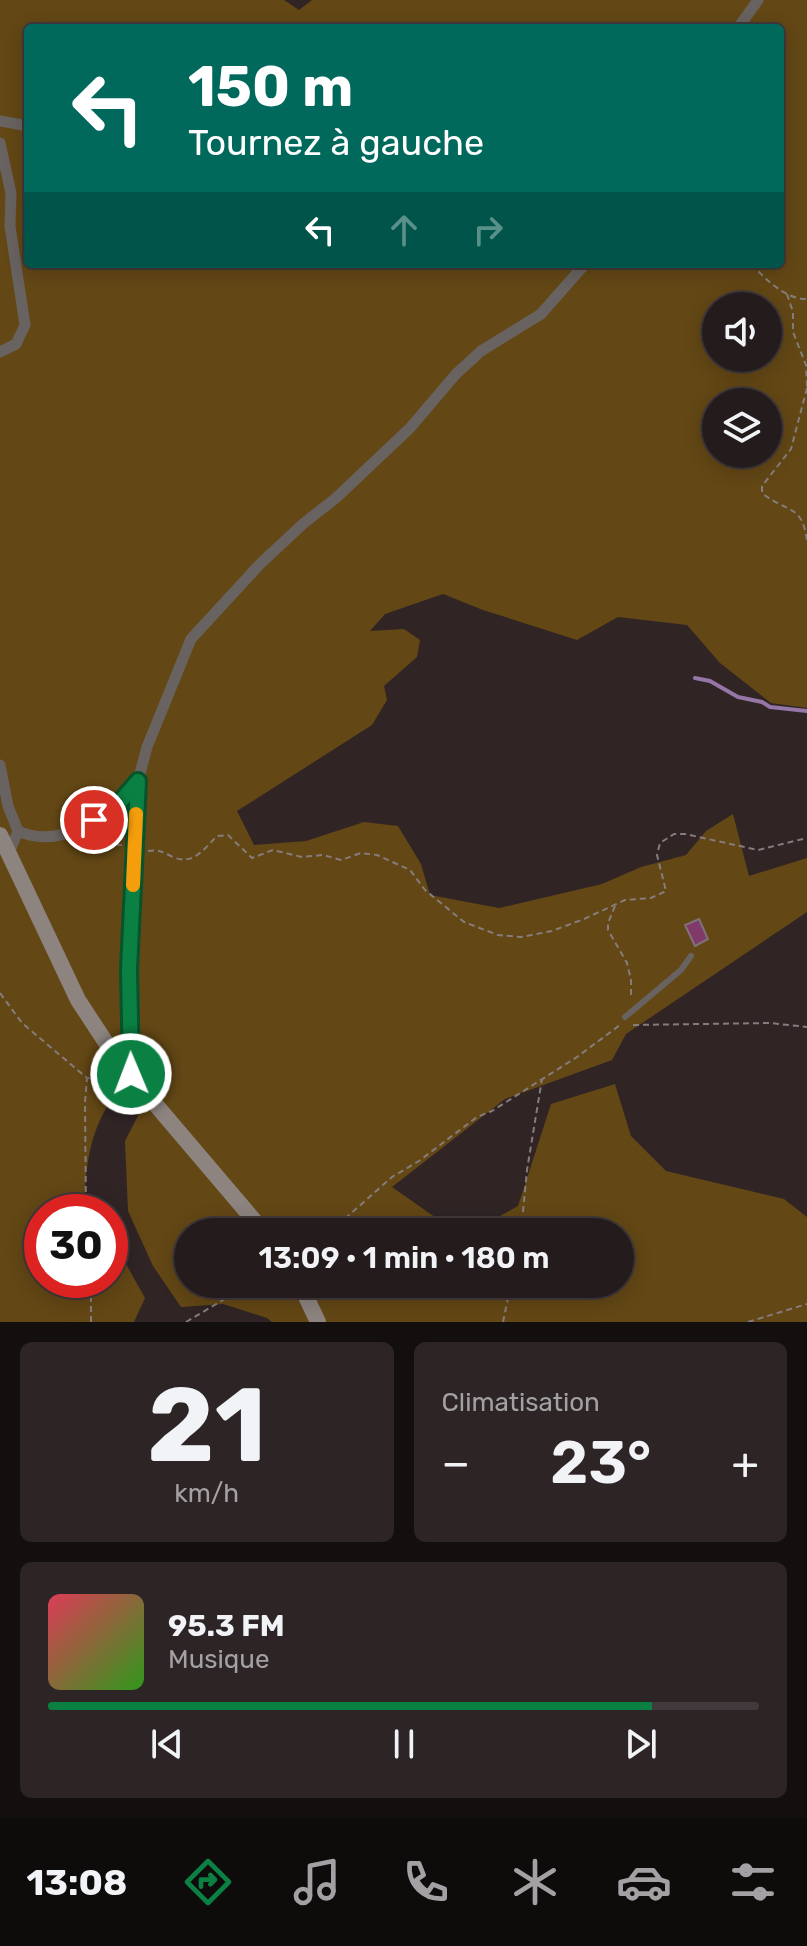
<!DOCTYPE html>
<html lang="fr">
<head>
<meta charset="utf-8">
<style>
  :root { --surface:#241b1c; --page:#2c2425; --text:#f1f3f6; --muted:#a3a1a3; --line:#41393b; --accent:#0b8043 }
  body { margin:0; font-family:Rubik,sans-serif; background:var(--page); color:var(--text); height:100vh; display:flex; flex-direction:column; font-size:30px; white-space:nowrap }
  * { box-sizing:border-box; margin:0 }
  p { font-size:26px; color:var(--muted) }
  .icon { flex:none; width:44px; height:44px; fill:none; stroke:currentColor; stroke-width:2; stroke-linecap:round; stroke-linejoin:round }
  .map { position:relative; height:1322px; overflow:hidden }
  .details { display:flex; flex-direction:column; gap:20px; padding:20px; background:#140f0f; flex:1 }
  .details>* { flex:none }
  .top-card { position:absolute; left:24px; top:24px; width:760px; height:244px; border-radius:8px; box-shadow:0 4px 20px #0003,0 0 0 2px var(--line); background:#00695c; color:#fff; overflow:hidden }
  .controls { position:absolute; left:702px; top:292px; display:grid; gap:16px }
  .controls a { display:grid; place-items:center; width:80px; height:80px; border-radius:50%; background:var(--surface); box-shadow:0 4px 20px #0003,0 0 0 2px var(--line); font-size:40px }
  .speed { position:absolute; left:24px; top:1194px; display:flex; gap:16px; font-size:40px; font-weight:700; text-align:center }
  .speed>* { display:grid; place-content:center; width:104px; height:104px; border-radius:50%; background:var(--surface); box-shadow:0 4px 20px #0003,0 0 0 2px var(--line); line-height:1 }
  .speed .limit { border:12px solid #d22; background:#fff; color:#111 }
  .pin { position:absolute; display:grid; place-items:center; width:68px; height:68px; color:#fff; margin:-34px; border:4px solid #fff; border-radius:50%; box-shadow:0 2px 8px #0007 }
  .me { position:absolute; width:88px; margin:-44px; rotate:359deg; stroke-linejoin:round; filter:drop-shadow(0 0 6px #0008) }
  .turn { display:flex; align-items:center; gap:28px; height:168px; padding:0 32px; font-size:36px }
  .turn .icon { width:104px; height:104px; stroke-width:2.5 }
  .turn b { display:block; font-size:56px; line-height:68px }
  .lanes { display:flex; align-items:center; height:76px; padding:0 32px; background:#0003; justify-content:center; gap:40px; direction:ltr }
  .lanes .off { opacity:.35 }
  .big { font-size:60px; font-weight:600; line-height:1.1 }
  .details .card { flex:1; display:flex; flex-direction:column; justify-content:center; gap:12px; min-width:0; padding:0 28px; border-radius:12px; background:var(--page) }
  .details .dial { align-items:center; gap:0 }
  .dial b { font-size:104px; line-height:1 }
  .song { display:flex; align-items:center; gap:24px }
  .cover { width:96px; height:96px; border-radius:12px; background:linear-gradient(135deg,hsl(350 70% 55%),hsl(110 70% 35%)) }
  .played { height:8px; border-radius:4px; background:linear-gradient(90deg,var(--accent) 85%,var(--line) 85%) }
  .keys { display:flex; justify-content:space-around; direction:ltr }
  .heat { display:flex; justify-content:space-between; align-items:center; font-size:44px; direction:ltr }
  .details .tiles { flex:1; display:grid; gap:20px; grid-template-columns:1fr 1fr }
  .card:last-child { grid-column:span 2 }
  .trip { position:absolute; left:174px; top:1218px; width:460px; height:80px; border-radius:40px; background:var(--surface); box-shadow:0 4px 20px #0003,0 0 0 2px var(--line); font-weight:600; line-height:80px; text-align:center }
  .menu { display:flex; height:128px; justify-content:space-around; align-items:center; background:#0e0b0b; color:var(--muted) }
  .menu .icon { width:56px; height:56px }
  .menu .selected { color:var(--accent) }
  .menu b { font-size:36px; color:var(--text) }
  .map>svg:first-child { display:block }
  .green { fill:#634715; fill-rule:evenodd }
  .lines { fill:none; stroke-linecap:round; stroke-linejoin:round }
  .stream { stroke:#9576a7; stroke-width:4 }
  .building { fill:#81396a; stroke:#7e7279; stroke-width:2 }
  .path { stroke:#867c7d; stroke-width:2; stroke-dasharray:6 4; stroke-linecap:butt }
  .lane { stroke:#686360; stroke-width:6 }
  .street { stroke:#686360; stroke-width:11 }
  .secondary { stroke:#8d8480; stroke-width:16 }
  .route-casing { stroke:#07532c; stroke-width:20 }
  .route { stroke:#0b8043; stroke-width:14 }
  .slow { stroke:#f59e0b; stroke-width:14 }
</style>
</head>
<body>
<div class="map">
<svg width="807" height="1322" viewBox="0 0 807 1322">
  <rect width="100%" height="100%" fill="#302425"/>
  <!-- green -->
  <path class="green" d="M0 0H284L299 10 312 0H807V708L771 703 720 663 687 625 618 617 577 640 483 610 443 594 385 614 370 631 404 629 420 640 417 657 384 686 387 700 372 725 237 811 254 845 306 841 364 822 398 826 421 864 430 895 499 908 602 884 641 867 686 855 706 831 733 814 749 876 807 858V912L626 1034 612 1060 505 1099 392 1187 439 1220 489 1222 518 1206 551 1104 615 1084 631 1136 666 1171 784 1199 807 1217V1322H272L267 1318 223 1304 181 1307 153 1266 128 1211 125 1141 142 1108 122 1084C89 1127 86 1161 84 1212H42V1280H110V1252L121 1255 145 1298 134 1322H0ZM28 28H780V264H28ZM716 306H768V358H716ZM716 402H768V454H716ZM188 1232H620V1284H188Z"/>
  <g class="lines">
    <!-- stream -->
    <path class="stream" d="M695 678 710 681 738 697 762 702 770 707 807 711"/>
  </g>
  <!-- building -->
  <path class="building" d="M699 919 708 939 695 946 685 925Z"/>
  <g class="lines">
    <!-- path -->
    <g class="path">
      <path d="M752 264C764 279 787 300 807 299"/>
      <path d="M787 294 793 312V332L806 365 807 387"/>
      <path d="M807 388 791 449 762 486V493C788 514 802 503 807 541"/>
      <path d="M77 843 122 845"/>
      <path d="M148 851C160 849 162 852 173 857 193 866 204 849 217 836L228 835 252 858 273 850 302 857 323 855 341 860 361 853 377 855 410 870 425 890 464 922 498 935 521 937 552 931 584 919 625 900 651 898 666 891 657 855 660 843 674 834H685L758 850 807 838"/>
      <path d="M615 906 608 923V930L627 963 631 980V997"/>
      <path d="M0 993 22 1023 87 1078 116 1081"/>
      <path d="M633 1025 770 1023 807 1027"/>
      <path d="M86 1212 85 1102 87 1078"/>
      <path d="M330 1232 392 1177 419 1161 477 1117 492 1111 577 1057 620 1025"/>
      <path d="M521 1232 527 1170 542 1079"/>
      <path d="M91 1322V1280"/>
      <path d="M186 1322 228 1297 274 1284"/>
      <path d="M503 1322 511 1284"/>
      <path d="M748 1322 807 1304"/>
    </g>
    <!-- lane -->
    <path class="lane" d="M625 1017 681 970 691 956"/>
    <!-- street -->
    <g class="street">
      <path d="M738 28 758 0"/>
      <path d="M0 121 28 126"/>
      <path d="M0 143 11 193 10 226 25 325 16 344 0 352"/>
      <path d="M0 765 8 806 18 831 9 853"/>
      <path d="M18 831C63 851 110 814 138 782"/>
      <path d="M131 1074 129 969 138 781 147 747 191 639 260 564 304 523 336 498 410 428 456 374 481 351 541 314 585 264"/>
    </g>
    <!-- secondary -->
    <g class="secondary">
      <path d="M0 835 78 1000 116 1058 264 1232"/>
      <path d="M300 1284 318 1322"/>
    </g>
  </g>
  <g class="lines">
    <!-- route casing -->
    <g class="route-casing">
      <path id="route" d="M94 820 120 802 138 781 129 969 131 1074"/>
    </g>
    <!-- route -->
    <use href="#route" class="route"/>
    <!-- slow -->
    <path class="slow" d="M133 885 136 814"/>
  </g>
</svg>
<div class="controls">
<a><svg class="icon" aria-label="sound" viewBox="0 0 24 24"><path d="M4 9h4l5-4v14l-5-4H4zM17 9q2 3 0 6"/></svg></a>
<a><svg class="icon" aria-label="layers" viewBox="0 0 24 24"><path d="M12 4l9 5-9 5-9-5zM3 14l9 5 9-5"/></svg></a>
</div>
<div class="speed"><div class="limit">30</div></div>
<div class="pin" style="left:94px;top:820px;background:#d93025"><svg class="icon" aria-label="arrive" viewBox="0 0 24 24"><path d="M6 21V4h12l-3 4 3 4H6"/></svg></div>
<svg class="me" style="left:131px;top:1074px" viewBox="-20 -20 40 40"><circle r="17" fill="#0b8043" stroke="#fff" stroke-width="3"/><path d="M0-11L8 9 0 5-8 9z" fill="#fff"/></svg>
<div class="trip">13:09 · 1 min · 180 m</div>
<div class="top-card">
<div class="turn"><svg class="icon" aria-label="left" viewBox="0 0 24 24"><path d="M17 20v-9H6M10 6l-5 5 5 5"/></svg><div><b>150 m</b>Tournez à gauche</div></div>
<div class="lanes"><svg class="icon" aria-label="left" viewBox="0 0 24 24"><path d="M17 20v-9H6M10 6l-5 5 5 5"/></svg><svg class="icon off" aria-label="ahead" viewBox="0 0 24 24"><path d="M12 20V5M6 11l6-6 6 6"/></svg><svg class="icon off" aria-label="right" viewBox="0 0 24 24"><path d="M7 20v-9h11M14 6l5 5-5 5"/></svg></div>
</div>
</div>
<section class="details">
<div class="tiles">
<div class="card dial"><b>21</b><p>km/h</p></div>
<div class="card"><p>Climatisation</p>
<div class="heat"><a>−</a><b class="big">23°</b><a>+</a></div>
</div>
<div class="card">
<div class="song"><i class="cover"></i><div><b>95.3 FM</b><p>Musique</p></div></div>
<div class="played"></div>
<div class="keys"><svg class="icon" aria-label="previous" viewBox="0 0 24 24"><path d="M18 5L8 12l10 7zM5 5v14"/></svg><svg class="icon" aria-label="pause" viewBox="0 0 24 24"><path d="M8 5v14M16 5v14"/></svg><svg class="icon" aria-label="next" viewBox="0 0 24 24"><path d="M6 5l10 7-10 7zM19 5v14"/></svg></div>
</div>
</div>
</section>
<nav class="menu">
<b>13:08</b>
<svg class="icon selected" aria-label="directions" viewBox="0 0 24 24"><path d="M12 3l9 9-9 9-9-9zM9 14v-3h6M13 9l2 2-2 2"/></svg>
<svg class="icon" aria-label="music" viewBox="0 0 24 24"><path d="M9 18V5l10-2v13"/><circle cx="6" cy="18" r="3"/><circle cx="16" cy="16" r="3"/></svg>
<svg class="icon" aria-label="phone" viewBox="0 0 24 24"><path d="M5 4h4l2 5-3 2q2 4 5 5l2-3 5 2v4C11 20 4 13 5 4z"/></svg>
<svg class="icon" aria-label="climate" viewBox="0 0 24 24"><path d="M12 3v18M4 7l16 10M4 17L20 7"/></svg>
<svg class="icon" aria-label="car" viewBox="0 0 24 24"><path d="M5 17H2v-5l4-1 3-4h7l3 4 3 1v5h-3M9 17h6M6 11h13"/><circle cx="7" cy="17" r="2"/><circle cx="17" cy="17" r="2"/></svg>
<svg class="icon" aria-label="filters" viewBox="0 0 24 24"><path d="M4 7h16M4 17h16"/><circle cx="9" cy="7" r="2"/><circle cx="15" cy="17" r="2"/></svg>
</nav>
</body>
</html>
